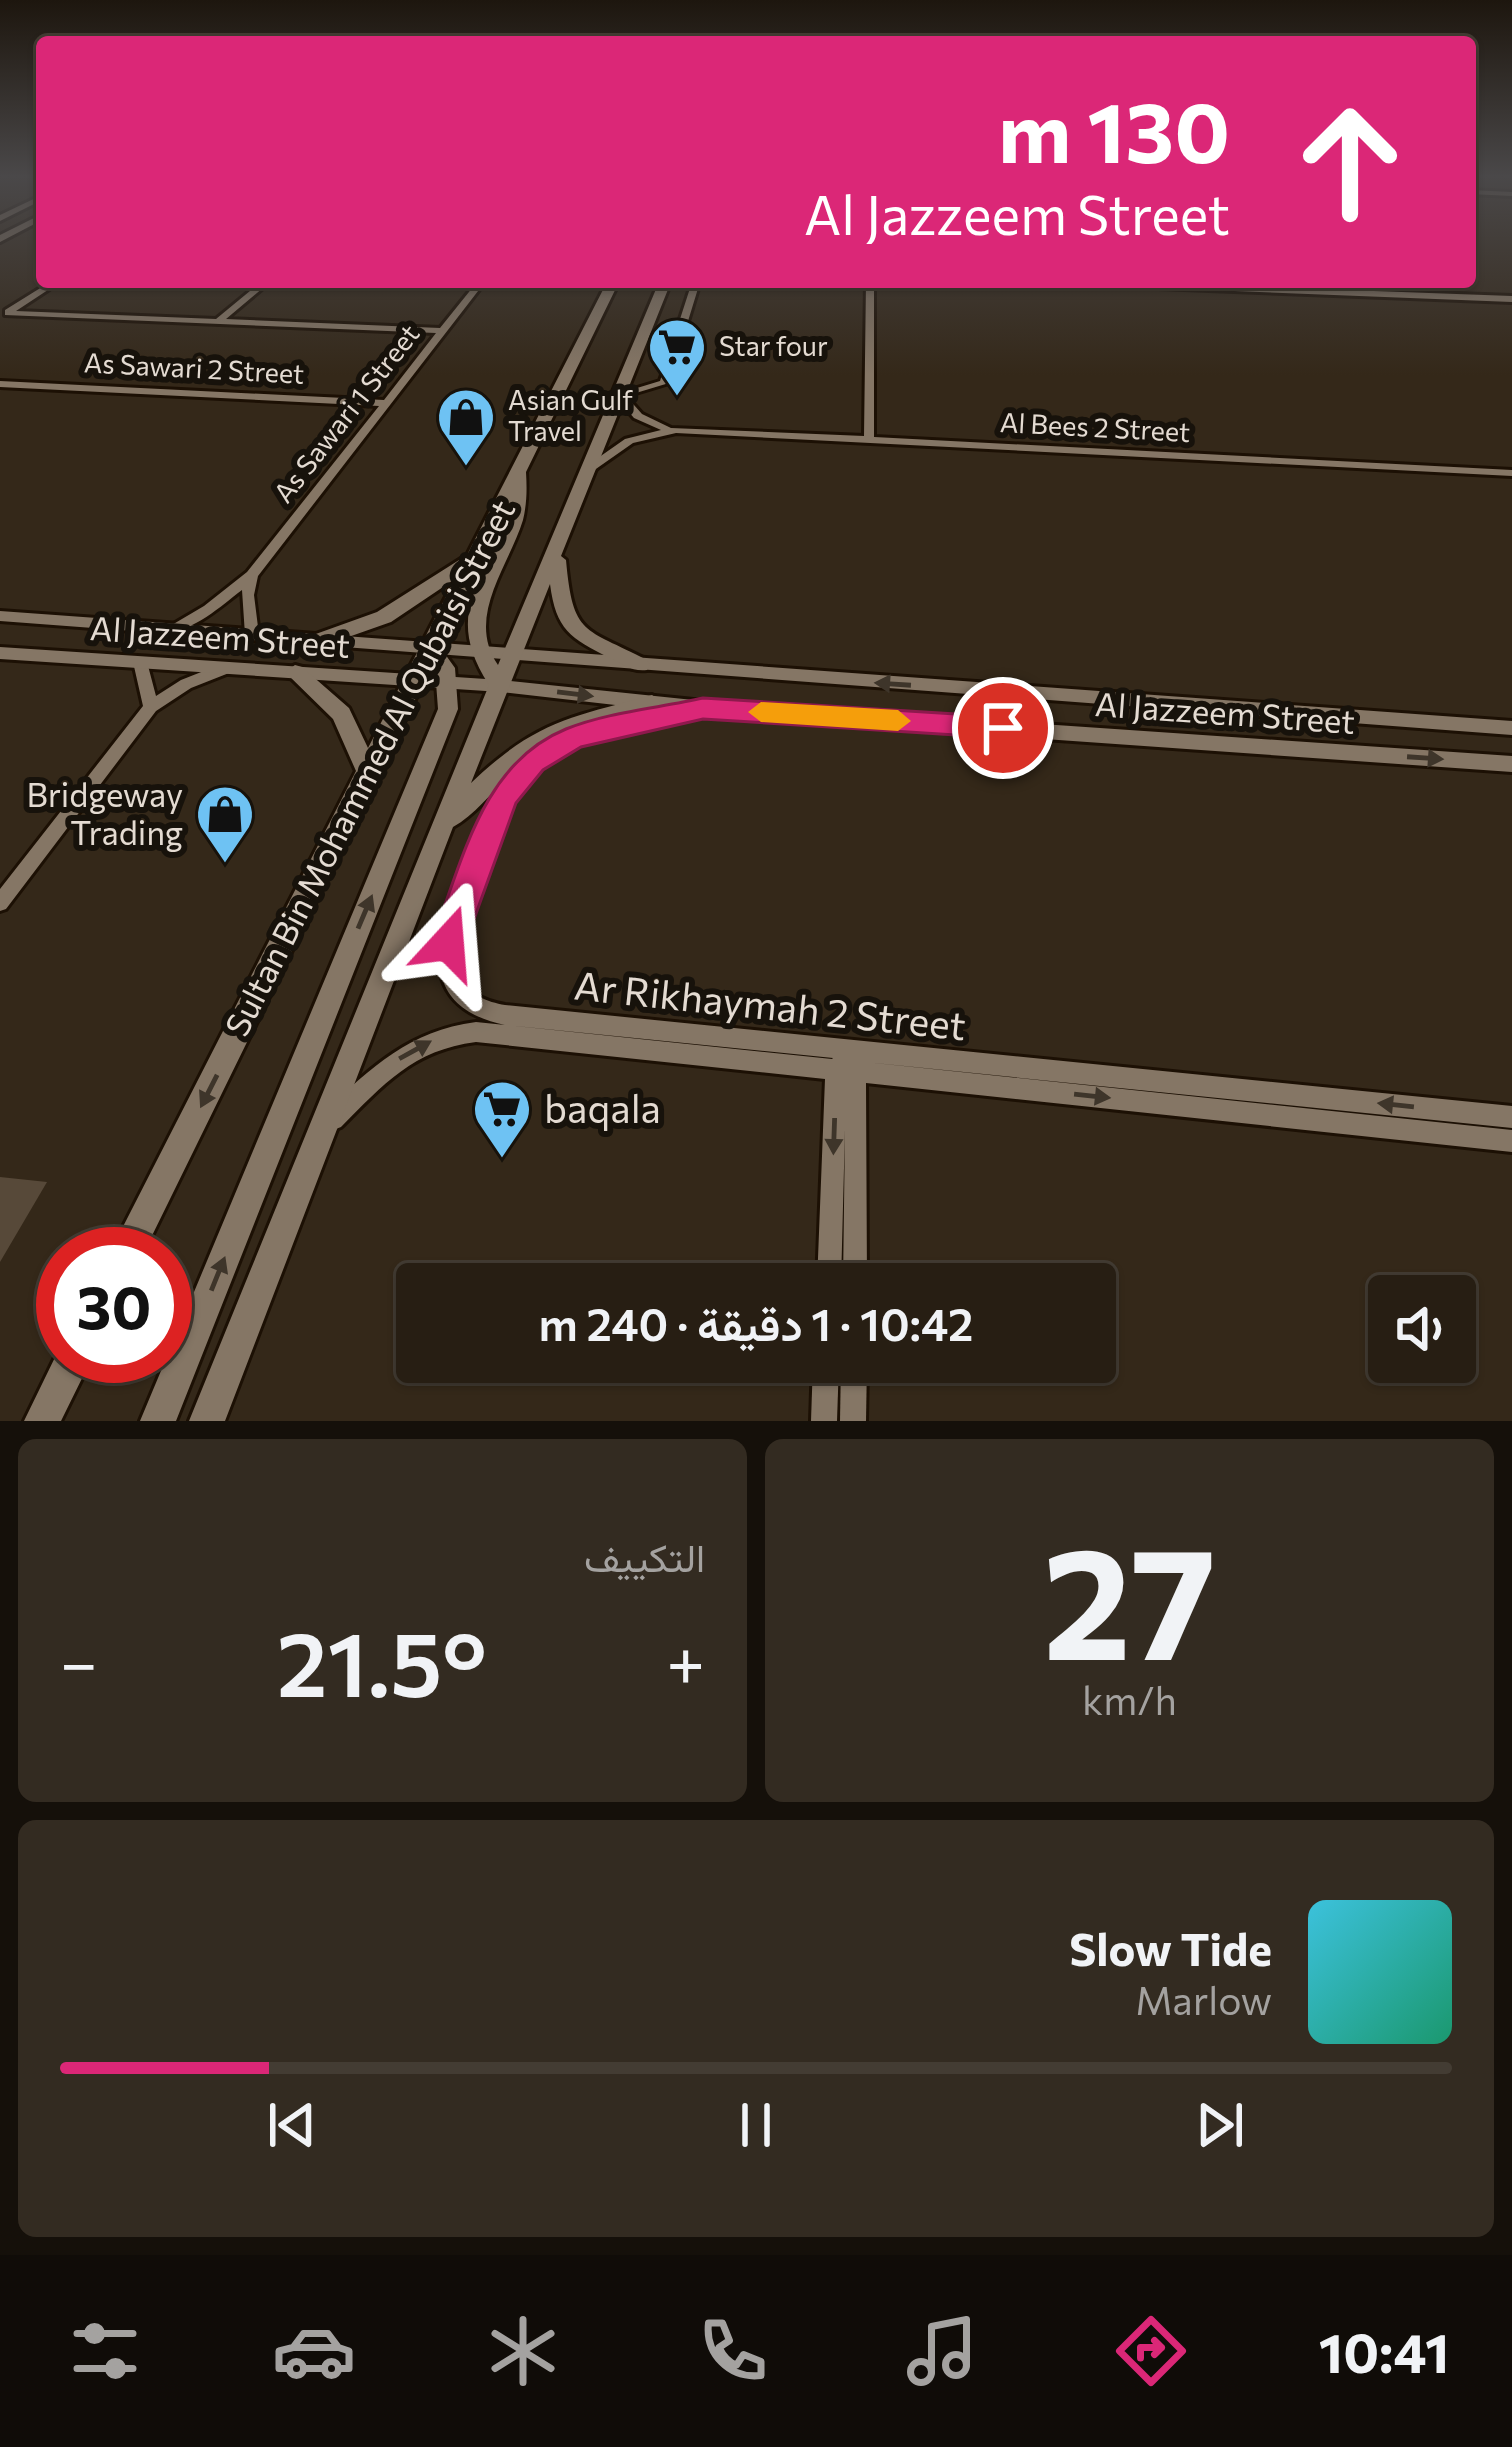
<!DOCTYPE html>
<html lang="ar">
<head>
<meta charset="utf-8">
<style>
  :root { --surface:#271e13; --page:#332b21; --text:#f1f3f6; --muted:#a4a2a0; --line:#433c33; --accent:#db2777 }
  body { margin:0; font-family:Commissioner,Vazirmatn,sans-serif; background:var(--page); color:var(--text); direction:rtl; height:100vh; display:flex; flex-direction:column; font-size:45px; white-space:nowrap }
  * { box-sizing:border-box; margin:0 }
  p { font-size:39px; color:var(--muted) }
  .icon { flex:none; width:66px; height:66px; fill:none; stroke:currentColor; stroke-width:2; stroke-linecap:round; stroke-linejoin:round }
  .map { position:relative; height:1421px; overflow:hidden; direction:ltr }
  .side { display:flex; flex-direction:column; gap:18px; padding:18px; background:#15100a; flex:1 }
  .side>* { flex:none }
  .guide { position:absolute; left:36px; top:36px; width:1440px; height:252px; border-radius:12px; box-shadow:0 3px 9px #0004,0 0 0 3px var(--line); direction:rtl; background:#db2777; color:#fff; overflow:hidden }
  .buttons { position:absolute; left:1368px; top:1275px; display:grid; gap:24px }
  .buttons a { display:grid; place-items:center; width:108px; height:108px; border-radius:12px; background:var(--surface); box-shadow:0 3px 9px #0004,0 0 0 3px var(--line); font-size:60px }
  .speed { position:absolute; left:36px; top:1227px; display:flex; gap:24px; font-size:60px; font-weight:700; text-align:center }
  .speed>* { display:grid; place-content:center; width:156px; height:156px; border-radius:50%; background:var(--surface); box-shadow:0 3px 9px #0004,0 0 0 3px var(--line); line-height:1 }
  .speed .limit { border:18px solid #d22; background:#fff; color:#111 }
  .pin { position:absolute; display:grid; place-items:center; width:102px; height:102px; color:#fff; margin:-51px; border:6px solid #fff; border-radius:50%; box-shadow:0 3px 12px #0007 }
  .me { position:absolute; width:132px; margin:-66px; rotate:19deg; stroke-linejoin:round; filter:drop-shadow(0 0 9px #0008) }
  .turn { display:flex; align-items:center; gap:42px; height:252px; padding:0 48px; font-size:54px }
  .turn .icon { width:156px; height:156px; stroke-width:2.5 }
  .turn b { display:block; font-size:84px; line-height:102px }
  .big { font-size:90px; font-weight:600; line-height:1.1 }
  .side .widget { flex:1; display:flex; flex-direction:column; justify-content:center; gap:18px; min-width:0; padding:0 42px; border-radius:18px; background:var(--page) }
  .side .dial { align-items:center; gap:0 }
  .dial b { font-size:156px; line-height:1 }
  .song { display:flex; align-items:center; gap:36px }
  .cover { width:144px; height:144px; border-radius:18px; background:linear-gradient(135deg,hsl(190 70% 55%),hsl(160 70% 35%)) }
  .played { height:12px; border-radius:6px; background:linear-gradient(90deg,var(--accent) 15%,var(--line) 15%) }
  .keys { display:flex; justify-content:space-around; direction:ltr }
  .heat { display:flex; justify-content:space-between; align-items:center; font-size:66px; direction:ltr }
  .side .tiles { flex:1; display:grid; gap:18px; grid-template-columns:1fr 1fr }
  .widget:last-child { grid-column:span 2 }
  .trip { position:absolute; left:396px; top:1263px; width:720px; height:120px; border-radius:12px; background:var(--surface); box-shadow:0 3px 9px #0004,0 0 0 3px var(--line); font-weight:600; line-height:120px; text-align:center; direction:rtl }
  .tabs { display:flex; height:192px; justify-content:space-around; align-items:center; background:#100c08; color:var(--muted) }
  .tabs .icon { width:84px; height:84px }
  .tabs .on { color:var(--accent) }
  .tabs b { font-size:54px; color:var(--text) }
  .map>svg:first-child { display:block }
  .building { fill:#574939 }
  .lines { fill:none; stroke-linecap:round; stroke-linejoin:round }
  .minor-casing { stroke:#1c1004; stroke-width:6 }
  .tertiary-casing { stroke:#1c1004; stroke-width:6 }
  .secondary-casing { stroke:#1c1004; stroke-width:6 }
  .minor { fill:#857665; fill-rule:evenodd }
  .tertiary { fill:#857665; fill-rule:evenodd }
  .secondary { fill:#857665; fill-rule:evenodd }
  .oneway { fill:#3e352a }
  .route { fill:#db2777; stroke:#8e194d; stroke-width:3 }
  .slow { fill:#f59e0b }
  .labels { text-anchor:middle; stroke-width:12; stroke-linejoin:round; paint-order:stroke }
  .far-poi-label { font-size:27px; fill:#e4dbd2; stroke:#17120b; text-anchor:start }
  .far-street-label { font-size:27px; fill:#e4dbd2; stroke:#17120b }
  .street-label { font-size:33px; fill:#e4dbd2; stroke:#17120b }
  .poi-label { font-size:33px; fill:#e4dbd2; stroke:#17120b; text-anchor:end }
  .near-street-label { font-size:39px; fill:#e4dbd2; stroke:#17120b }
  .near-poi-label { font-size:39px; fill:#e4dbd2; stroke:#17120b; text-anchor:start }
</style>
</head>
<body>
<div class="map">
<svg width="1512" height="1421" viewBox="0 0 1512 1421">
  <rect width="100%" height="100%" fill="#342819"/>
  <!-- building -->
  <path class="building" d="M0 1177 47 1182 0 1262Z"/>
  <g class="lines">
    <!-- minor casing -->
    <g class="minor-casing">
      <g id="minor">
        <path d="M1470 190 1512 192V196L1470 194Z"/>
        <path d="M50 282H60L16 311 216 319 261 282H270L226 319 440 328 477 282H485L258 576 254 595 259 635 252 640 245 635 242 590C221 606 194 631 167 632L165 629 204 606 247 572 379 406 0 387V381L384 400 436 333 5 315V310Z"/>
        <path d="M692 282H700L669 383 626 396 642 414 671 428 864 436 866 282H874V437L1512 470V476L676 433 633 443 593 471H585V467L625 439 661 430 634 418 614 395 660 381Z"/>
        <path d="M1054 282H1124L1512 296V302L1058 284Z"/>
        <path d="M140 657 147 662 156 696 181 680 219 665 224 664 231 669 229 673 191 688 156 711 6 909 0 911V889L143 706 133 662Z"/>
        <path d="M701 703 706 705 708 709 706 713C651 727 586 725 540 764 506 793 446 933 461 976 467 995 488 1002 505 1005L1512 1106V1128L865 1062 1512 1130V1152L866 1083 867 1284H843L845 1129 841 1284H817L825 1079 476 1042C413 1050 384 1084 341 1127L333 1130 325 1127 322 1119 325 1111C372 1067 409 1031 476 1022L832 1059 833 1058 505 1025C477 1019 451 1007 442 978 428 930 490 791 526 758 569 719 646 713 701 703Z"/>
        <path d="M813 1362H839L837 1421H811Z"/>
        <path d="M841 1362H867L866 1421H840Z"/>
      </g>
    </g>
    <!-- tertiary casing -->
    <g class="tertiary-casing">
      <g id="tertiary">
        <path d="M42 195V200L0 221V215Z"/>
        <path d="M42 214V220L0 242V235Z"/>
        <path d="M0 611 1512 721V735L0 621Z"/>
        <path d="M0 647 501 680 703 701 1512 756V772L703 715 501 692 0 659Z"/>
      </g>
    </g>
    <!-- secondary casing -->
    <g class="secondary-casing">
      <g id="secondary">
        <path d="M607 282H619L526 472C527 489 527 503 523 520 509 566 465 617 498 665L659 282H671L561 556 566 560C573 637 584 627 647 660L650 665 647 670C632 672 623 664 610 658 570 638 556 630 550 584L471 783C536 721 569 718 652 695L662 703 659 709C614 722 568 728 529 758 502 778 481 811 453 827L225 1421H189L489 685C439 608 491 578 510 504L440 647 455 668 458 709 176 1421H140L438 709 435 669 432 665 143 1254H109L356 771 333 719 285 672 295 665 302 667 349 708 368 748 455 579 391 622 320 647 310 640 313 635 377 612 467 555Z"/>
        <path d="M62 1343 63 1356H93L61 1421H24Z"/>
      </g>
    </g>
    <!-- minor -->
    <use href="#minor" class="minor"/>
    <!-- tertiary -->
    <use href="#tertiary" class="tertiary"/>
    <!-- secondary -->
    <use href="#secondary" class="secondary"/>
  </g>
  <!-- one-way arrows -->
  <defs><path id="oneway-solid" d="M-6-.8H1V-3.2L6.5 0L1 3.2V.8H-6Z" transform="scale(3)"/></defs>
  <g class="oneway">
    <use href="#oneway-solid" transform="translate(893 684) rotate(-176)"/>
    <use href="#oneway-solid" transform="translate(575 694) rotate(7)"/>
    <use href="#oneway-solid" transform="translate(1425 758) rotate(4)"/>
    <use href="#oneway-solid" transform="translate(365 912) rotate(-67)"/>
    <use href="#oneway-solid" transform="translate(415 1050) rotate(-29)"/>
    <use href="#oneway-solid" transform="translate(209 1091) rotate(117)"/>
    <use href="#oneway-solid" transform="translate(1092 1096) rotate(6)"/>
    <use href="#oneway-solid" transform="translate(1396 1105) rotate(-174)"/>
    <use href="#oneway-solid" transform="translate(834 1136) rotate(92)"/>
    <use href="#oneway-solid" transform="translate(218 1274) rotate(-68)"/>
  </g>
  <!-- sky -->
  <linearGradient id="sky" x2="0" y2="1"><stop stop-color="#1d160e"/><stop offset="0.47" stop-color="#4a4849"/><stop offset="1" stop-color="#4a4849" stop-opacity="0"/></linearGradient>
  <rect width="1512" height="375" fill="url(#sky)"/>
  <!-- route -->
  <path class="route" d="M703 698 1003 717 1017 728 1003 738 703 719 581 747 543 770 516 803 461 955 448 959 436 955 431 943C462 865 480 764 566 729 608 712 659 708 703 698Z"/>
  <!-- slow -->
  <path class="slow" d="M761 702 898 710 911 721 898 731 761 722 748 712Z"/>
  <!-- icons -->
  <defs>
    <g id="supermarket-pin" transform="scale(3)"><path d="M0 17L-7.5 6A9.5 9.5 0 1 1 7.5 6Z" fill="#6ec2f3" stroke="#17120b"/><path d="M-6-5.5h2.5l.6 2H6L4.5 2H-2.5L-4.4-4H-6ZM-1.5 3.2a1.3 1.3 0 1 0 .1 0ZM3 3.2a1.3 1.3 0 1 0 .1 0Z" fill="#111"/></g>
    <g id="shop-pin" transform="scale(3)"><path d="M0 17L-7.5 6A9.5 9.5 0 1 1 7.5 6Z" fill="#6ec2f3" stroke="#17120b"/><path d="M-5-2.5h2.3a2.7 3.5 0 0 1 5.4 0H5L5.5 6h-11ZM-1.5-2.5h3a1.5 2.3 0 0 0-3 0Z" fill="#111"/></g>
  </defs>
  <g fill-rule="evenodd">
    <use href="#supermarket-pin" x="677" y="347"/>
    <use href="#shop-pin" x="466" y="417"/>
    <use href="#shop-pin" x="225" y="814"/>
    <use href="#supermarket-pin" x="502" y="1109"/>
  </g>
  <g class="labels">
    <!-- far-poi labels -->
    <g class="far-poi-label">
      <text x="719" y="356">Star four</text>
      <text x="508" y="410">Asian Gulf<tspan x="508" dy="31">Travel</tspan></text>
    </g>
    <!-- far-street labels -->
    <g class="far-street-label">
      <text transform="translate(194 369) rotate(3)" y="9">As Sawari 2 Street</text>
      <text transform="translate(347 414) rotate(-52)" y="9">As Sawari 1 Street</text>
      <text transform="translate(1095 428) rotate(3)" y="9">Al Bees 2 Street</text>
    </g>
    <!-- street labels -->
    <g class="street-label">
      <text transform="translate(220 637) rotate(4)" y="12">Al Jazzeem Street</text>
      <text transform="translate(1225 713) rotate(4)" y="12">Al Jazzeem Street</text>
      <text transform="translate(370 768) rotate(-63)" y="12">Sultan Bin Mohammed Al Qubaisi Street</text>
    </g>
    <!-- poi labels -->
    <g class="poi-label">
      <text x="183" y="807">Bridgeway<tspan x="183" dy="38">Trading</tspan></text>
    </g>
    <!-- near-street labels -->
    <g class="near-street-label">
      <text transform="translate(770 1006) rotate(6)" y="14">Ar Rikhaymah 2 Street</text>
    </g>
    <!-- near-poi labels -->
    <g class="near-poi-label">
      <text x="544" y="1123">baqala</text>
    </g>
  </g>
</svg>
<div class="buttons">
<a><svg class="icon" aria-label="sound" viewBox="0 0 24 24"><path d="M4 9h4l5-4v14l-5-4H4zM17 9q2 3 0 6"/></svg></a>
</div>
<div class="speed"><div class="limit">30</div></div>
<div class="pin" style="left:1003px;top:728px;background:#d93025"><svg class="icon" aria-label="arrive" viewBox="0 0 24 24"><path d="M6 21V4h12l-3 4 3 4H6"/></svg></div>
<svg class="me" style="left:448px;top:943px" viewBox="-20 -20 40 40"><path d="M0-17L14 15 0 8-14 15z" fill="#db2777" stroke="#fff" stroke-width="4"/></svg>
<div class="trip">10:42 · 1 دقيقة · 240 m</div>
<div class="guide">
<div class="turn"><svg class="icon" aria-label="ahead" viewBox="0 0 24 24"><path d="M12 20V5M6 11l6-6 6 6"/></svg><div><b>130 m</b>Al Jazzeem Street</div></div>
</div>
</div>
<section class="side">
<div class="tiles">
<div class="widget dial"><b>27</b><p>km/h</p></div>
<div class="widget"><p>التكييف</p>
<div class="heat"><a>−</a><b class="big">21.5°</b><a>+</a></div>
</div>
<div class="widget">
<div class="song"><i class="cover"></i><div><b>Slow Tide</b><p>Marlow</p></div></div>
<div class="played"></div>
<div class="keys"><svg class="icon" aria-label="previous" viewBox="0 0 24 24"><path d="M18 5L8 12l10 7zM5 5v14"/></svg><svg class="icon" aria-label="pause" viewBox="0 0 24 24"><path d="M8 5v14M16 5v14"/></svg><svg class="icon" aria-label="next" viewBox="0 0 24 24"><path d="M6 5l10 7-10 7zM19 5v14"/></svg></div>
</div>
</div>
</section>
<nav class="tabs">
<b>10:41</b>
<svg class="icon on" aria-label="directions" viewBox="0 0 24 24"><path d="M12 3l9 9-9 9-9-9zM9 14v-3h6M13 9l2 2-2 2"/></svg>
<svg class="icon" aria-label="music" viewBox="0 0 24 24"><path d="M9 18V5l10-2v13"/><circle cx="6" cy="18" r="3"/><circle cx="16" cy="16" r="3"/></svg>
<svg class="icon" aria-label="phone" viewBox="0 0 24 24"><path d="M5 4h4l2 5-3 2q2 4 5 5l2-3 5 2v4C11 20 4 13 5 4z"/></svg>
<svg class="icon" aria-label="climate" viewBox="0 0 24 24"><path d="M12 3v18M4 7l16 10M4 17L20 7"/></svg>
<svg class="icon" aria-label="car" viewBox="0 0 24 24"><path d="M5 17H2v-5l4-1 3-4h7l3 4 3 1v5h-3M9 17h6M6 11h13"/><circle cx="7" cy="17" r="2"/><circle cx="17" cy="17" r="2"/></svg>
<svg class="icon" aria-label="filters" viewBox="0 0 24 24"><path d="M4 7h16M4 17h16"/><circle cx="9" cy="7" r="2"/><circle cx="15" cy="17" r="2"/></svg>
</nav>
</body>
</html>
